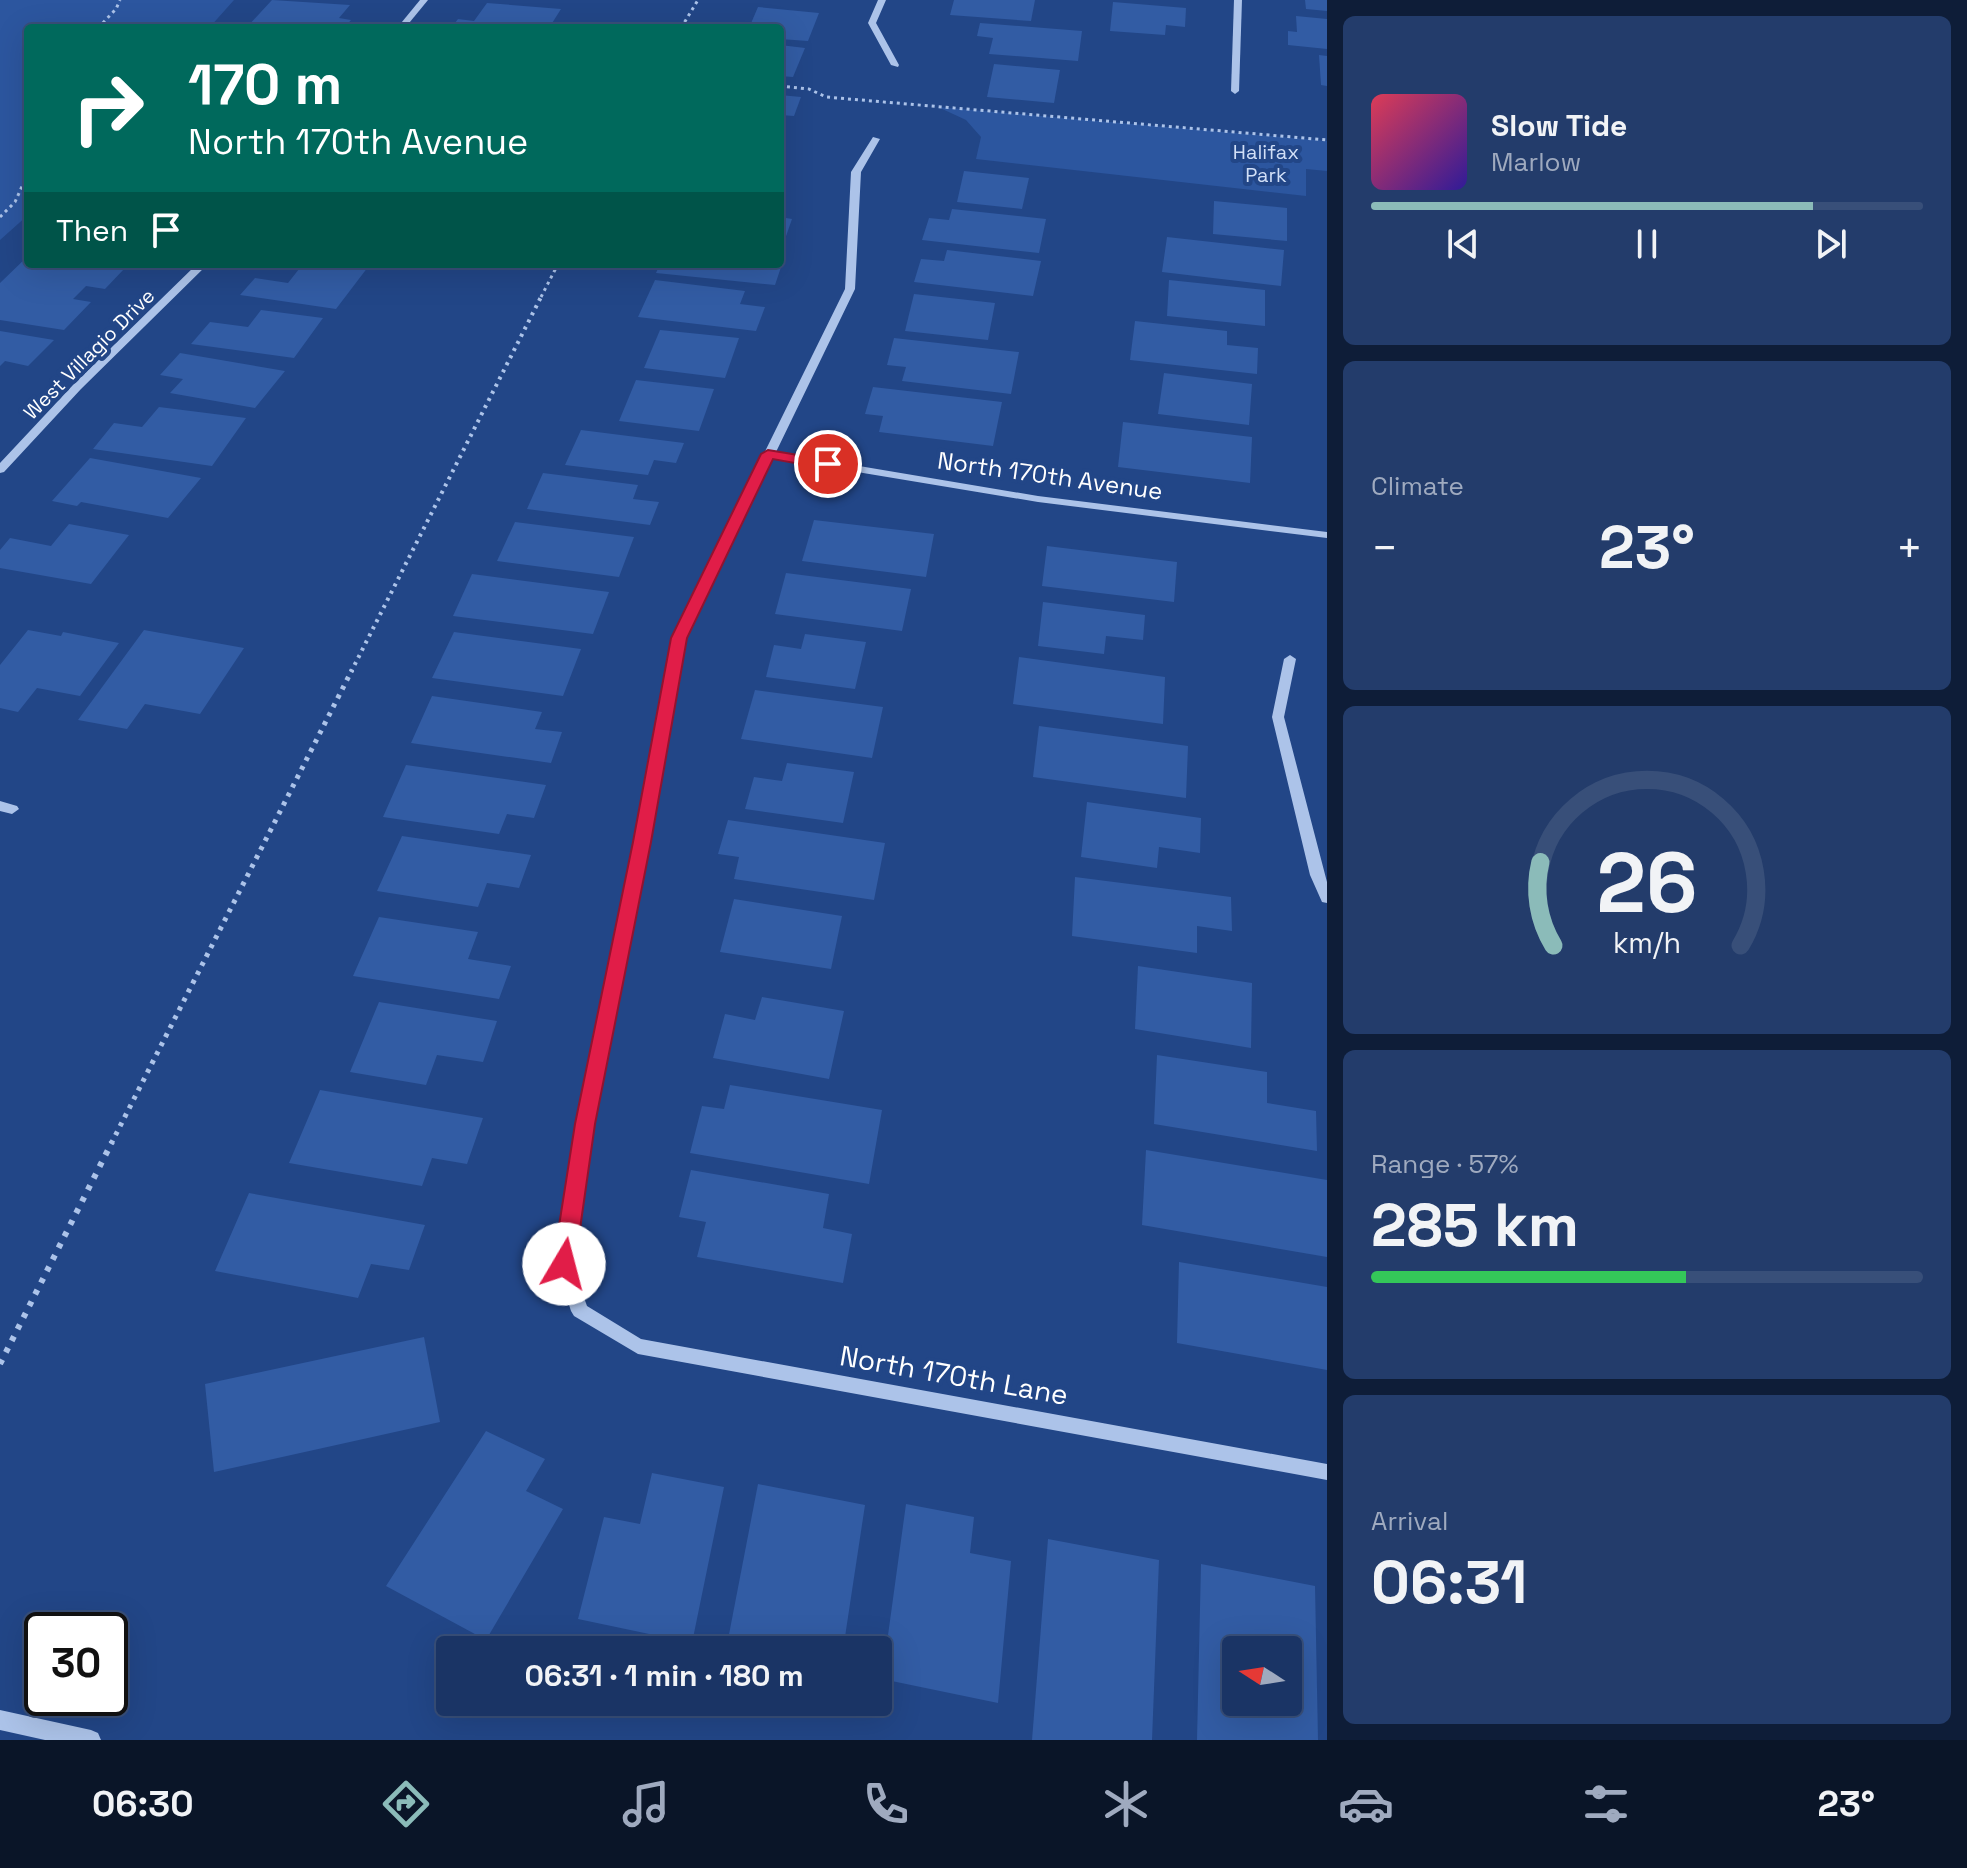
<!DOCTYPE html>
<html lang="en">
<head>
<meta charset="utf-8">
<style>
  :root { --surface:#1a3465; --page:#233c6b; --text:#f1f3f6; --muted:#9faabf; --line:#384f79; --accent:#8bbbb9 }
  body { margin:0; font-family:"Space Grotesk",sans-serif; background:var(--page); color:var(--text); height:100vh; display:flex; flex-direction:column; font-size:30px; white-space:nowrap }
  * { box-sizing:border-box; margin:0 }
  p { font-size:26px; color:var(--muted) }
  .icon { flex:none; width:44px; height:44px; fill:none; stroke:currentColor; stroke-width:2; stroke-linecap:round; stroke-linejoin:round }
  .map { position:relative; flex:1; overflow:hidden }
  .sheet { display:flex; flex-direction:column; gap:16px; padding:16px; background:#0e1d38; width:640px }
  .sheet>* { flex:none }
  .banner { position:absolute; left:24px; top:24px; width:760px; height:244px; border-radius:8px; box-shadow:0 8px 32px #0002,0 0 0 2px var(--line); background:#00695c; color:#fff; overflow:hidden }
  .needle { width:52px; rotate:282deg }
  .controls { position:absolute; left:1222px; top:1636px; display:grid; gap:16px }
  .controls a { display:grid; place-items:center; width:80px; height:80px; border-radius:8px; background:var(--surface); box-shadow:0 8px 32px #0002,0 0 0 2px var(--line); font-size:40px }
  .speed { position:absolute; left:24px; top:1612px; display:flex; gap:16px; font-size:40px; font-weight:700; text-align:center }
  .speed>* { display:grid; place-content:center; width:104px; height:104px; border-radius:50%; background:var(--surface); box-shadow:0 8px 32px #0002,0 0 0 2px var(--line); line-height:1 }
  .speed .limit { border:4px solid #111; border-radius:12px; background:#fff; color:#111 }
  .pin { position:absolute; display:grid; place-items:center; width:68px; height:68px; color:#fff; margin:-34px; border:4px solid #fff; border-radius:50%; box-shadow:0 2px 8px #0007 }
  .me { position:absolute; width:88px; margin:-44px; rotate:8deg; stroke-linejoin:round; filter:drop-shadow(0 0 6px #0008) }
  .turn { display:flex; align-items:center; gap:28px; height:168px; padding:0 32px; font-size:36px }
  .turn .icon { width:104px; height:104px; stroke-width:2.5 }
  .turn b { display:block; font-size:56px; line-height:68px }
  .then { display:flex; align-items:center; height:76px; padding:0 32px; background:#0003; gap:16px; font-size:30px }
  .big { font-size:60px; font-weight:700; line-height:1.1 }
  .sheet .widget { flex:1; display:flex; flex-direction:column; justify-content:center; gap:12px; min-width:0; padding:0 28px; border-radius:12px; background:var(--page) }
  .sheet .dial { align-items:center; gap:0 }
  .dial svg { height:208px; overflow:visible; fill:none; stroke:var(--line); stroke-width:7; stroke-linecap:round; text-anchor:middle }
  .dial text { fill:var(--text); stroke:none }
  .song { display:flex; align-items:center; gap:24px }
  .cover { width:96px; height:96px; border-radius:12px; background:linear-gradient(135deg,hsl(350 70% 55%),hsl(250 70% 35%)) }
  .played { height:8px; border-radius:4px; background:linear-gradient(90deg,var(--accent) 80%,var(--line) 80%) }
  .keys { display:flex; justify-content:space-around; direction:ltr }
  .heat { display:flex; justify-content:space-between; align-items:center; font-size:44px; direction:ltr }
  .charge { height:12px; border-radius:6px; background:linear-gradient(90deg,#34c759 57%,var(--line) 0) }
  .trip { position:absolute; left:436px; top:1636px; width:456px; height:80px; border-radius:8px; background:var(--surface); box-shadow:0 8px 32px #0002,0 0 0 2px var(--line); font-weight:700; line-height:80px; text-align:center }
  .tabs { display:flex; height:128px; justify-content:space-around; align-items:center; background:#0a1528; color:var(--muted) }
  .tabs .icon { width:56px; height:56px }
  .tabs .active { color:var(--accent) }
  .tabs b { font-size:36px; color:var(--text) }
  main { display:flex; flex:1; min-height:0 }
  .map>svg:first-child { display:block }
  .green { fill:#2c569f }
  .building { fill:#325ca4; fill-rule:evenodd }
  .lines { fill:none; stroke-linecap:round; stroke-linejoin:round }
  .path-far3 { stroke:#acc3e9; stroke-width:3; stroke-dasharray:3 4; stroke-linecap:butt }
  .path-far2 { stroke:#acc3e9; stroke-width:4; stroke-dasharray:3 5; stroke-linecap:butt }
  .path-far1 { stroke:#acc3e9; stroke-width:5; stroke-dasharray:4 6; stroke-linecap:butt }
  .path { stroke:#acc3e9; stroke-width:6; stroke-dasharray:5 8; stroke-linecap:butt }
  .minor { fill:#acc3e9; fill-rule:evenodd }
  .route { fill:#e11d48; stroke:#92132f; stroke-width:2 }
  .labels { text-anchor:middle; stroke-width:8; stroke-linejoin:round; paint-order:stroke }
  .far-park-label { font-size:20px; fill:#d1dff7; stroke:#224687 }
  .far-street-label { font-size:20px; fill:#fff; stroke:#224687 }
  .street-label { font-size:24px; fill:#fff; stroke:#224687 }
  .near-street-label { font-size:28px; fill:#fff; stroke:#224687 }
</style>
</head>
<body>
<main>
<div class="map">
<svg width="1327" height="1740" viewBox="0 0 1327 1740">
  <rect width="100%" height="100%" fill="#224687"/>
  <!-- green -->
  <g class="green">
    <path d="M0 0H234L209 28H28V215L0 240Z"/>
    <path d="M938 107 1327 141V171L1306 169V196L976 159 981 137 966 120Z"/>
  </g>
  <!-- building -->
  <g class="building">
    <path d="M272 0 350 5 339 18 351 20 344 28H246Z"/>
    <path d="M954 0H1035L1031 21 950 15Z"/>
    <path d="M1305 0H1327V11L1306 9Z"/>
    <path d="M1113 2 1186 8 1185 27 1166 25 1165 35 1110 31Z"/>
    <path d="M487 3 561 9 549 28H451L458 19 474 21Z"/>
    <path d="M758 7 819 13 808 41 780 39V28H749Z"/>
    <path d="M1296 16 1327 19V49L1288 45V31L1297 32Z"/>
    <path d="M980 23 1082 31 1078 61 989 54 993 38 977 36Z"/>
    <path d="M780 45 805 48 793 77 780 76Z"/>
    <path d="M1319 55 1327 56V86L1321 85Z"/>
    <path d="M994 64 1060 70 1054 103 987 97Z"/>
    <path d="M780 95 801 97 794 116 780 115Z"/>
    <path d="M964 171 1029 178 1022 209 957 202Z"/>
    <path d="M1214 201 1287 208V241L1213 234Z"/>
    <path d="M952 209 1046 219 1039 253 922 240 929 218 949 220Z"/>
    <path d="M780 217 792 219 784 242H780Z"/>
    <path d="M1167 237 1284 250 1281 286 1162 272Z"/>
    <path d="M947 250 1041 261 1033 296 914 282 921 259 944 261Z"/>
    <path d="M28 256V264H93L124 269 105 289 86 286 73 299 91 302 64 330 0 320V283Z"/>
    <path d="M780 261H783L775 285 656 273 660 264H780Z"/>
    <path d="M303 264 368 267 336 309 240 295 255 278 288 283Z"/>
    <path d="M655 280 745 291 740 304 765 307 756 331 638 317Z"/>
    <path d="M1169 280 1265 290V326L1167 316Z"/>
    <path d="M914 294 995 303 988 340 905 331Z"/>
    <path d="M261 310 323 318 294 358 191 344 210 322 248 327Z"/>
    <path d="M1135 321 1227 331V345L1258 348 1257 374 1130 360Z"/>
    <path d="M660 330 739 338 725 378 644 368Z"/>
    <path d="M0 331 54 340 28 366 5 361 0 366Z"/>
    <path d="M894 338 1019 352 1011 394 902 381 906 367 887 365Z"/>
    <path d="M180 353 285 371 255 408 170 393 183 379 160 375Z"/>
    <path d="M1164 373 1252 384 1249 425 1158 414Z"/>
    <path d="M636 380 714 389 699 431 619 421Z"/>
    <path d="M873 387 1002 402 993 446 879 432 883 416 865 414Z"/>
    <path d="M159 407 246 418 212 466 93 449 114 423 142 427Z"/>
    <path d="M1123 422 1252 437 1250 483 1118 467Z"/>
    <path d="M581 430 684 443 676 463 654 460 648 475 565 465Z"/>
    <path d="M90 458 201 478 168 518 81 502 77 506 52 501Z"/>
    <path d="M543 473 638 485 633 499 659 502 650 525 527 509Z"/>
    <path d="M814 520 934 534 926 577 802 561Z"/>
    <path d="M515 522 634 537 619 577 497 561Z"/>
    <path d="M69 524 129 535 91 584 0 568V550L10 538 51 546Z"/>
    <path d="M1047 546 1177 562 1174 602 1042 586Z"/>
    <path d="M786 573 911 589 902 631 775 614Z"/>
    <path d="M472 574 609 592 593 634 453 616Z"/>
    <path d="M1043 602 1145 615 1143 640 1106 636 1104 654 1038 646Z"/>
    <path d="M28 630 61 636 63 632 119 643 80 696 37 688 18 712 0 708V665Z"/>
    <path d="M144 630 244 648 200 714 145 704 127 729 78 720Z"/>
    <path d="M454 632 581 649 563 696 432 678Z"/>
    <path d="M805 634 866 642 855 689 766 677 774 645 801 649Z"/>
    <path d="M1019 657 1165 677 1163 724 1013 704Z"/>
    <path d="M755 690 883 707 872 758 741 739Z"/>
    <path d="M432 696 542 712 535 729 562 732 551 763 411 743Z"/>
    <path d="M1039 726 1188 746 1186 798 1033 777Z"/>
    <path d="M787 763 854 772 843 823 745 809 754 777 782 781Z"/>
    <path d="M406 765 546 785 534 818 507 814 499 834 383 817Z"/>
    <path d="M1087 802 1201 818 1200 853 1159 847 1157 868 1081 857Z"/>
    <path d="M728 820 885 843 874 900 734 879 739 857 718 854Z"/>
    <path d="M402 836 531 855 519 888 487 883 478 907 377 891Z"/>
    <path d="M1075 877 1231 897 1232 931 1197 926V953L1072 936Z"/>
    <path d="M734 899 842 916 831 969 720 952Z"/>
    <path d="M379 917 478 932 468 959 511 966 499 999 353 976Z"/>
    <path d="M1138 966 1252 983 1251 1048 1135 1029Z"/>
    <path d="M762 997 844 1011 829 1079 713 1058 725 1014 755 1020Z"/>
    <path d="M379 1002 497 1021 483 1062 437 1055 426 1085 350 1072Z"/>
    <path d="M1157 1055 1267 1072V1103L1316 1111 1317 1151 1154 1124Z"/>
    <path d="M730 1085 882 1110 869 1184 690 1153 702 1106 724 1109Z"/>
    <path d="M320 1090 483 1118 467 1164 432 1158 422 1186 289 1163Z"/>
    <path d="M1146 1150 1327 1180V1257L1142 1225Z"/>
    <path d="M691 1170 829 1194 823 1228 852 1234 843 1283 697 1257 706 1222 679 1217Z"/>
    <path d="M249 1193 425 1225 409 1270 371 1264 358 1298 215 1271Z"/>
    <path d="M1179 1262 1327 1287V1370L1177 1343Z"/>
    <path d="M424 1337 440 1422 214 1472 205 1384Z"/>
    <path d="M486 1431 545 1459 526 1491 563 1509 486 1640 386 1586Z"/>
    <path d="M652 1473 724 1487 692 1643 578 1619 604 1517 640 1524Z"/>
    <path d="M758 1484 865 1505 843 1650H726Z"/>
    <path d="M906 1504 974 1517 970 1553 1011 1561 998 1703 882 1679Z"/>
    <path d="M1048 1539 1159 1560 1152 1740H1032Z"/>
    <path d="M1201 1564 1315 1586 1318 1740H1197ZM1236 1650H1288V1702H1236Z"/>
  </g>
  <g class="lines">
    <!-- path-far3 -->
    <g class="path-far3">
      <path d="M98 28 116 9 120 0"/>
      <path d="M681 28 698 0"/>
      <path d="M780 86 809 89 826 97 1327 140"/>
      <path d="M0 217 15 202 28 173"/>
      <path d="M541 297 558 264"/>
    </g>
    <!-- path-far2 -->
    <path class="path-far2" d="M351 672 542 295"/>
    <!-- path-far1 -->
    <path class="path-far1" d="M111 1144 352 670"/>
    <!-- path -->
    <path class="path" d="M0 1364 112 1142"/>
    <!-- minor -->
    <g class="minor">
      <path d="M420 0H428L405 28H397Z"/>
      <path d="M878 0H886L876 23 899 65 898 67 891 65 868 23Z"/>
      <path d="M1234 0H1242L1239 91 1235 94 1231 91Z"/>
      <path d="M873 137 880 139 861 172 855 289 776 452 1038 496 1327 532V538L1038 502 773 458 685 638 649 842 593 1124 572 1264 587 1306 641 1339 1327 1464V1480L638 1354 574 1316 571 1311 556 1264 577 1124 635 842 673 638 845 289 851 172Z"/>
      <path d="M197 264H208L81 389 4 472 0 473V463L73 385Z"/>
      <path d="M1290 655 1296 659 1284 717 1327 882V903L1322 902 1310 875 1272 717 1284 659Z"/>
      <path d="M0 801 17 806 19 809 12 814 0 811Z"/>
      <path d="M0 1710 91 1730 98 1733 101 1740H45L0 1730Z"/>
    </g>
  </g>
  <!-- route -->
  <path class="route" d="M768 450 828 460 835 464 828 469 773 459 687 638 651 842 595 1124 575 1264 572 1271 564 1273 556 1271 553 1264 575 1124 633 842 671 638 761 454Z"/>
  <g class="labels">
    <!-- far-park labels -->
    <g class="far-park-label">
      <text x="1266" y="159">Halifax<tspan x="1266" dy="23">Park</tspan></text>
    </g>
    <!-- far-street labels -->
    <g class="far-street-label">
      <text transform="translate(89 354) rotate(-45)" y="7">West Villagio Drive</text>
    </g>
    <!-- street labels -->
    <g class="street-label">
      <text transform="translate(1050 476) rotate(8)" y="8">North 170th Avenue</text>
    </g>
    <!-- near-street labels -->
    <g class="near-street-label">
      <text transform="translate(954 1375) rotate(10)" y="10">North 170th Lane</text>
    </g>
  </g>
</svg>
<div class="controls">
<a><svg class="needle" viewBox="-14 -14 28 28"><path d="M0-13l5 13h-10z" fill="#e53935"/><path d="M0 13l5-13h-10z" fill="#9faabf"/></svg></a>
</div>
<div class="speed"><div class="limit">30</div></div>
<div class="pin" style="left:828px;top:464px;background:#d93025"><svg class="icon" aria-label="arrive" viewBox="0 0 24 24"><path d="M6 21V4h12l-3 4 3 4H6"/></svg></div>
<svg class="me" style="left:564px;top:1264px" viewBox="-20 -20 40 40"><circle r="19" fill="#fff"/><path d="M0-13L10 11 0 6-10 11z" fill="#e11d48"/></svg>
<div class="trip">06:31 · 1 min · 180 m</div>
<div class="banner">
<div class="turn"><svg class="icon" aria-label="right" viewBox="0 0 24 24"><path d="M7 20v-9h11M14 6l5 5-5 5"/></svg><div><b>170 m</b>North 170th Avenue</div></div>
<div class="then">Then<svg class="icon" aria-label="arrive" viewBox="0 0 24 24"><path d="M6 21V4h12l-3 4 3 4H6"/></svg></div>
</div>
</div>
<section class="sheet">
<div class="widget">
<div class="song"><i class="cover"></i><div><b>Slow Tide</b><p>Marlow</p></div></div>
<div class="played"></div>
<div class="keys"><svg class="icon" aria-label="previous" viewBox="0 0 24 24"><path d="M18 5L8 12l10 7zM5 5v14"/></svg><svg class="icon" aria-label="pause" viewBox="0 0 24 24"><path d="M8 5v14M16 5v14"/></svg><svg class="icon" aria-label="next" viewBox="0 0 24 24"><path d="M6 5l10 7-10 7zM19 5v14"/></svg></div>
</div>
<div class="widget"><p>Climate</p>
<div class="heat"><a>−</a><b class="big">23°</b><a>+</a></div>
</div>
<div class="widget dial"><svg viewBox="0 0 100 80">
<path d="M14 69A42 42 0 1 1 86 69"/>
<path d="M14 69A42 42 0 0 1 9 37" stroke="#8bbbb9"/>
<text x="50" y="56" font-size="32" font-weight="700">26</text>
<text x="50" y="72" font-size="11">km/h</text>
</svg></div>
<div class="widget"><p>Range · 57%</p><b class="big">285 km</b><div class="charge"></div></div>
<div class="widget"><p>Arrival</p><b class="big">06:31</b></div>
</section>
</main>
<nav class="tabs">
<b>06:30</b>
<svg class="icon active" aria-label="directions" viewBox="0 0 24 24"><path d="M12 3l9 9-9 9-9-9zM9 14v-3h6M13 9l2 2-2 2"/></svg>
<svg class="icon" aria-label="music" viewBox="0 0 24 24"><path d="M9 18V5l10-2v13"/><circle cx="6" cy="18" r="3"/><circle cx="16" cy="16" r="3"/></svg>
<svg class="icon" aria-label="phone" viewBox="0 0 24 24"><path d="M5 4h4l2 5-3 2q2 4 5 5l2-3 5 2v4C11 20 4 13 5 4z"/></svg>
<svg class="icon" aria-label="climate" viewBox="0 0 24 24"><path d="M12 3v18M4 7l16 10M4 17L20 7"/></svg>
<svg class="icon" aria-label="car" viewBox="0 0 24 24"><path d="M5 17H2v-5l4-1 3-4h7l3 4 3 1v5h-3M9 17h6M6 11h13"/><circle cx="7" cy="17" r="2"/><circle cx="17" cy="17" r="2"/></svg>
<svg class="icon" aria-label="filters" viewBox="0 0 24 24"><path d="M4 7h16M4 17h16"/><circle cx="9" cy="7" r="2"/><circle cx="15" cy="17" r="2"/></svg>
<b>23°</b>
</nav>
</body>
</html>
